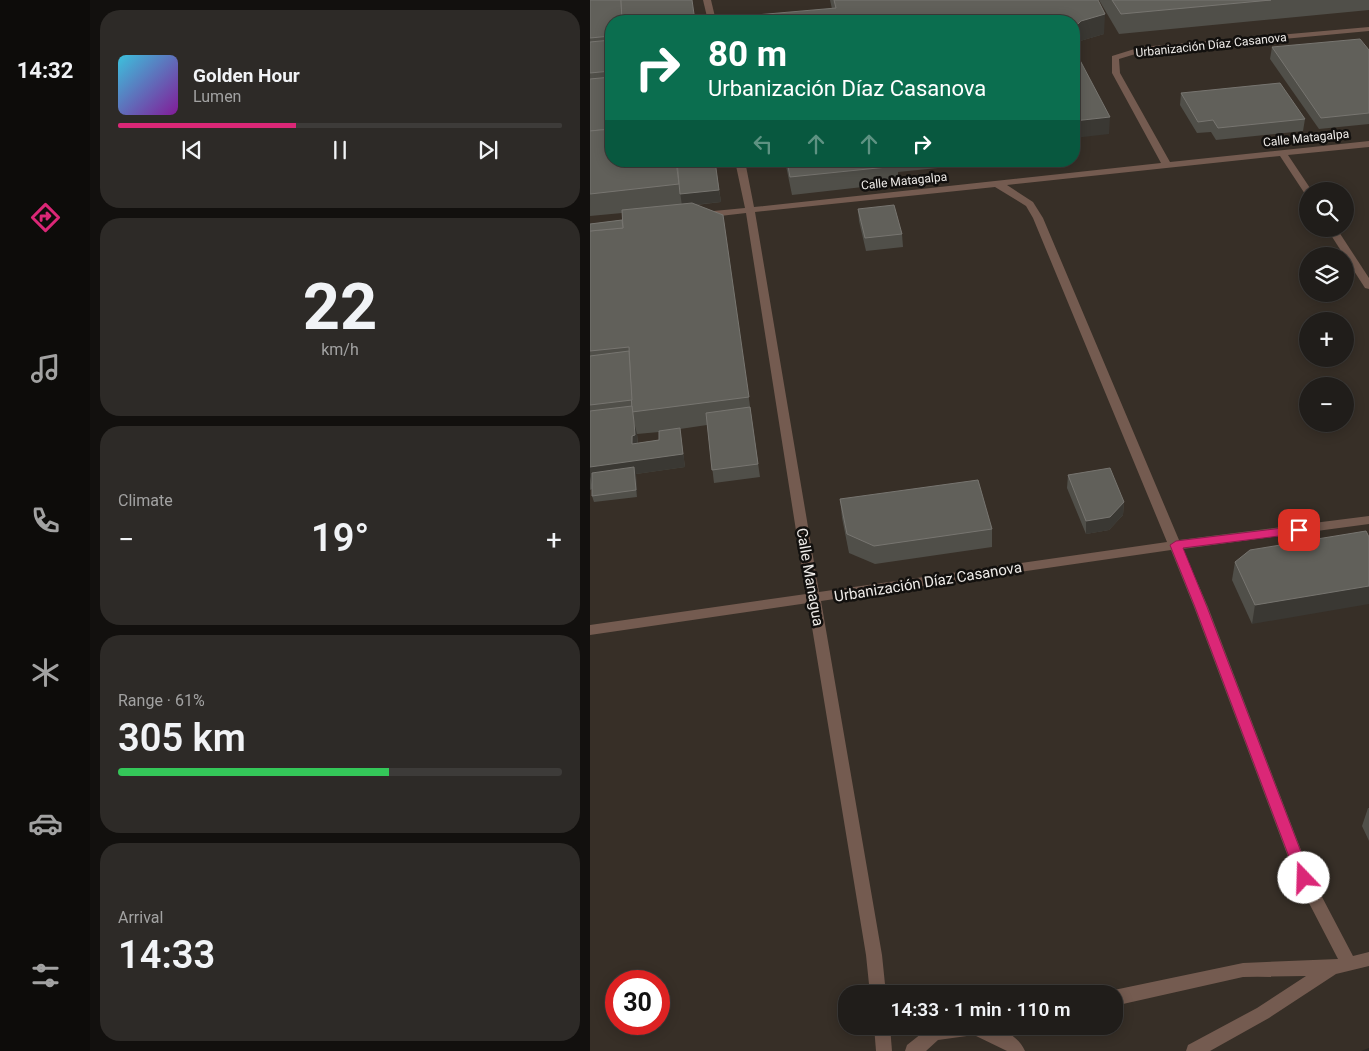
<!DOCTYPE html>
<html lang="en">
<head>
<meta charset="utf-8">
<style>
  :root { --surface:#201d1a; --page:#2d2a27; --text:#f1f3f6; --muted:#a2a2a2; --line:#3d3b39; --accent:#db2777 }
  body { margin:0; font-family:Roboto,sans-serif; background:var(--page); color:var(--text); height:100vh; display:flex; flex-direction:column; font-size:19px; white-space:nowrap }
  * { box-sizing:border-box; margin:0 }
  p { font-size:16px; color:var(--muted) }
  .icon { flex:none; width:28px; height:28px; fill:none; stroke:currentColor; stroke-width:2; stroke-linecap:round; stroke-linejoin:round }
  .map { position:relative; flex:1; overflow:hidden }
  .details { display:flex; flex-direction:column; gap:10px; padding:10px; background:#12100e; width:500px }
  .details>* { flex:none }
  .top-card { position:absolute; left:15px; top:15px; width:475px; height:152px; border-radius:20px; box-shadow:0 2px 12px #0003,0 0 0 1px var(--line); background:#0b6e4f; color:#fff; overflow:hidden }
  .controls { position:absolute; left:709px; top:182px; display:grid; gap:10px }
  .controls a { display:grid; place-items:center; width:55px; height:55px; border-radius:50%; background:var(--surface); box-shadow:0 2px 12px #0003,0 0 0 1px var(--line); font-size:25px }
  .speed { position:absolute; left:15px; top:970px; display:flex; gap:10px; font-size:25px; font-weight:700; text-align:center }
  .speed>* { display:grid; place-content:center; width:65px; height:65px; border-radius:50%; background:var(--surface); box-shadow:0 2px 12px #0003,0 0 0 1px var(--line); line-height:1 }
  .speed .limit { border:8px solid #d22; background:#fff; color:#111 }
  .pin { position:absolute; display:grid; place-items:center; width:42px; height:42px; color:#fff; margin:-21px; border-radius:10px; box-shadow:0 2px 8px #0006 }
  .me { position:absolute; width:55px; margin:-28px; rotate:339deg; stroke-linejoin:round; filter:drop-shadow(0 0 4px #0008) }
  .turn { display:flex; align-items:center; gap:18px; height:105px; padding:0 20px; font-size:22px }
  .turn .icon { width:65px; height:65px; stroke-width:2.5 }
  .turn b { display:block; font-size:35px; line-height:42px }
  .lanes { display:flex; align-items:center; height:48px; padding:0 20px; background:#0003; justify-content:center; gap:25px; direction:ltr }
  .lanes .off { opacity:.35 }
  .big { font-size:38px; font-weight:600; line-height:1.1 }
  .details .tile { flex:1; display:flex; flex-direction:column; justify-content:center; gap:8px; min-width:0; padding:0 18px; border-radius:20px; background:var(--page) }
  .details .dial { align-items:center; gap:0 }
  .dial b { font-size:65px; line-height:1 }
  .song { display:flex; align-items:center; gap:15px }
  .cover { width:60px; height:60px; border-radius:8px; background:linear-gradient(135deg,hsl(190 70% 55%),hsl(290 70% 35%)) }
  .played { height:5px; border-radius:2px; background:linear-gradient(90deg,var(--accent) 40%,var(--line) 40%) }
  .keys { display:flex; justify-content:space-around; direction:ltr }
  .heat { display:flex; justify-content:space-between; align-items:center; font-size:28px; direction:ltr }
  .charge { height:8px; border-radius:4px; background:linear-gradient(90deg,#34c759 61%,var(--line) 0) }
  .trip { position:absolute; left:248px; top:985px; width:285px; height:50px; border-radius:20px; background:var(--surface); box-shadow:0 2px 12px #0003,0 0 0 1px var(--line); font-weight:600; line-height:50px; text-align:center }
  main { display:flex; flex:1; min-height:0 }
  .tab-bar { display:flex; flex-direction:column; width:90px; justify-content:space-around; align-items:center; background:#0d0c0a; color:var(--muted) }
  .tab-bar .icon { width:35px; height:35px }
  .tab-bar .current { color:var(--accent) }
  .tab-bar b { font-size:22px; color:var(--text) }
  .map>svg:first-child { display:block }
  .built { fill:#372f27; fill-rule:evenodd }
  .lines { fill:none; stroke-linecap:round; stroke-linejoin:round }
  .street { fill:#745b50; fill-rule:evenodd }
  .wall { fill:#504f49; fill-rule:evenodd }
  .shaded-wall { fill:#3a3833 }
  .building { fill:#61605a; stroke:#777570 }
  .route { fill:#db2777; stroke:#8e194d }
  .labels { text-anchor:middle; stroke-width:5; stroke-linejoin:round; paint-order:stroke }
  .far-street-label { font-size:12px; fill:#eeebe8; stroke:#12100e }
  .street-label { font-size:15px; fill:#eeebe8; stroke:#12100e }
</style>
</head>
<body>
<main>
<nav class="tab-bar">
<b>14:32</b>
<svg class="icon current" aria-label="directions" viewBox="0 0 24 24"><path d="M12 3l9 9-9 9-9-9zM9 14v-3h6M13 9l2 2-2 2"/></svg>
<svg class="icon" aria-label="music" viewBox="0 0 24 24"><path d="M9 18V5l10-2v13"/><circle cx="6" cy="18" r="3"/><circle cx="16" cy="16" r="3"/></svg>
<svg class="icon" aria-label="phone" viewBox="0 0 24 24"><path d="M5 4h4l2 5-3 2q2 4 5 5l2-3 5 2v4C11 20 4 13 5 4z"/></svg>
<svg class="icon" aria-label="climate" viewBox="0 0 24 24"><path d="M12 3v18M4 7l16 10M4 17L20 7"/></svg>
<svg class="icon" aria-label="car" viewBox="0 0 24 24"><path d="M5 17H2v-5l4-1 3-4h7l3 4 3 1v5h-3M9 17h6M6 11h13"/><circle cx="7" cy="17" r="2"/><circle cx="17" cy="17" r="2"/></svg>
<svg class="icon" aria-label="filters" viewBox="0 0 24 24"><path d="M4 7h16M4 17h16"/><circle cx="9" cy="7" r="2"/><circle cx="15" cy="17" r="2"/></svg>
</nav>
<section class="details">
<div class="tile">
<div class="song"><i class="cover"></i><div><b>Golden Hour</b><p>Lumen</p></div></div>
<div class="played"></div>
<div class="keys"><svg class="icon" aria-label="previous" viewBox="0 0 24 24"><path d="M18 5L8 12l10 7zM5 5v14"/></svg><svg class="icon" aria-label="pause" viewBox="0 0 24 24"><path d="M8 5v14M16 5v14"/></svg><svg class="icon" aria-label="next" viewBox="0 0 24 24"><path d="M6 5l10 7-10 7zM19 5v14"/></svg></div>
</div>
<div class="tile dial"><b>22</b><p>km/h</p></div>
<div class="tile"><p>Climate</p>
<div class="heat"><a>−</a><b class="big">19°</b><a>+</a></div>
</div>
<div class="tile"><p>Range · 61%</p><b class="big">305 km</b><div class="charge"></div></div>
<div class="tile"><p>Arrival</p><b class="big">14:33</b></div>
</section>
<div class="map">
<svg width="779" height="1051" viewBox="0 0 779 1051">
  <rect width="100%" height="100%" fill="#2b2723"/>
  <!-- built -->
  <path class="built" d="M0 0H779V1048L771 1051H0ZM21 21H484V161H21ZM718 191H755V229H718ZM718 256H755V294H718ZM718 321H755V359H718ZM718 386H755V424H718ZM26 981H69V1024H26ZM256 994H524V1026H256Z"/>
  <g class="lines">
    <!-- street -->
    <g class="street">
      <path d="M113 0H121L126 21H118Z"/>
      <path d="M779 27V31L552 52 529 59 530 73 580 162 779 141V147L698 155 722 191H718V195L715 194 690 156 417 185 443 202 453 218 589 540 779 516V524L593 549 618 607 721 876 763 956 779 952V966L746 974 679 1018 620 1051H596L598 1045 667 1008 716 976 653 977 524 1006V994H518L524 990 653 963 748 959 706 878 604 607 581 550 231 601 292 955 296 994H280L276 955 218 603 0 635V625L216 594 156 213 113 218 108 215 113 212 155 208 145 161H155L164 207 571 163 522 73V56L551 47ZM405 187 436 206 443 218 577 542 229 592 165 212Z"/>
      <path d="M737 229H747L779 278V289L775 288Z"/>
      <path d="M284 1026H300L302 1051H286Z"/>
      <path d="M341 1026C370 1026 421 1019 435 1051H417L384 1035 348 1040 336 1051H315L317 1045Z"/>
    </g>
  </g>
  <!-- wall -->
  <g class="wall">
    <path d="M0 0 21 21V161H125L131 202 106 205 133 215 170 477 124 483 117 425 90 429 95 467 46 474 47 497 4 502 2 496V489L0 490V224L32 220V213L0 216ZM69 432V440L48 443 47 434Z"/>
    <path d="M240 0H508L514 34 490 41 484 21 242 9Z"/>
    <path d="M509 0H779V10L529 34Z"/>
    <path d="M682 47 779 50V124L729 129 680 59Z"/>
    <path d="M591 93 715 119 713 131 626 140 621 132 607 133 590 105Z"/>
    <path d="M195 161H378V165L308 172V183L202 195Z"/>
    <path d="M268 209 312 234 313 247 276 251 269 221Z"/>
    <path d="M478 475 534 502 533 515 519 530 496 534 477 488Z"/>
    <path d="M250 499 402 529V547L285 564 259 553 252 518Z"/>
    <path d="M779 537 662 624 642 580 645 562Z"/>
    <path d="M778 808H779V841L772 826Z"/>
  </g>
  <!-- shaded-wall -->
  <g class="shaded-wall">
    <path d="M515 14 514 34 490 41 484 48V28L491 21Z"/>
    <path d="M520 117 519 134 484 138V121Z"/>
    <path d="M89 184 129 190 131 202 92 206Z"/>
    <path d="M0 414 3 466 93 454 90 428 95 467 46 474 47 497 46 490 3 489 0 476Z"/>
    <path d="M44 422 47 434 48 448 42 444Z"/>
    <path d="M534 502 533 515 519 530 496 534V521Z"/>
    <path d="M779 586V604L662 624 665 605Z"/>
  </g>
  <!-- building -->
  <g class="building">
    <path d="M0 0H31L32 21H21V36L0 38Z"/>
    <path d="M31 0H102L105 21H32Z"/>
    <path d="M244 0H508L515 14 491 21 484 28V21H144L143 17 246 8Z"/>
    <path d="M522 0H681L531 14Z"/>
    <path d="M770 39 779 50V113L731 118 682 47Z"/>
    <path d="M21 40V71L0 73V42Z"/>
    <path d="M484 49 520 117 484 121Z"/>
    <path d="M21 77V129L0 131V79Z"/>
    <path d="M690 83 715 119 628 128 623 120 608 122 591 93Z"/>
    <path d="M21 129V161H86L89 184 0 194V131Z"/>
    <path d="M87 161H125L129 190 90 194Z"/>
    <path d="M197 161H306L307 166 200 177Z"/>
    <path d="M102 203 133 215 159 397 42 412 39 347 0 351V231L33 228 32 210Z"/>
    <path d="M304 205 312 234 275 238 268 209Z"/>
    <path d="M32 220 33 228 0 231V224Z"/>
    <path d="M39 351 42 400 0 405V356Z"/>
    <path d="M42 406 44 422 45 435 42 436V444L69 440V431L90 428 93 454 0 467V411Z"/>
    <path d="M160 407 168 464 122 470 116 413Z"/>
    <path d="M44 467 46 490 2 496V473Z"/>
    <path d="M520 468 534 502 520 517 496 521 478 475Z"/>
    <path d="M388 480 402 529 284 546 257 534 250 499Z"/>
    <path d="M776 531 779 537V586L665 605 645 562 660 550Z"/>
  </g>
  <!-- route -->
  <path class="route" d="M709 526 713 527 715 530 713 533 593 548 617 607 721 878 719 882 714 884 709 882 707 878 605 607 580 545 586 541Z"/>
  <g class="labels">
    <!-- far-street labels -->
    <g class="far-street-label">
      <text transform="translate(621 45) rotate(-6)" y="4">Urbanización Díaz Casanova</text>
      <text transform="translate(716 138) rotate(-6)" y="4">Calle Matagalpa</text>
      <text transform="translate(314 181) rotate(-6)" y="4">Calle Matagalpa</text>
    </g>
    <!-- street labels -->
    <g class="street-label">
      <text transform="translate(220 577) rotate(80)" y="5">Calle Managua</text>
      <text transform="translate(338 582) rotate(-9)" y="5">Urbanización Díaz Casanova</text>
    </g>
  </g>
</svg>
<div class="controls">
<a><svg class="icon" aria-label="search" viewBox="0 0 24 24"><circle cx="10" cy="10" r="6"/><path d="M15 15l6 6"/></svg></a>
<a><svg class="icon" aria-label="layers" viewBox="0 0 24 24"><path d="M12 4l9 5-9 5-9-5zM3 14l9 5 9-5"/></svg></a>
<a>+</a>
<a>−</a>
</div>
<div class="speed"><div class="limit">30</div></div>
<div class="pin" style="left:709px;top:530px;background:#d93025"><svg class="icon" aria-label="arrive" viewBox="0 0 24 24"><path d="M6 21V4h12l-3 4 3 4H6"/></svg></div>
<svg class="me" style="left:714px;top:878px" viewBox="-20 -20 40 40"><circle r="19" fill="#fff"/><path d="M0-13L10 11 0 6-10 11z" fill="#db2777"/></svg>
<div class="trip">14:33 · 1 min · 110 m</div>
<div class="top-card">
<div class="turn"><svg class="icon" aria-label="right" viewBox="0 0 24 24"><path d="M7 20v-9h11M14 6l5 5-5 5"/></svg><div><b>80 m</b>Urbanización Díaz Casanova</div></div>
<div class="lanes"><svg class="icon off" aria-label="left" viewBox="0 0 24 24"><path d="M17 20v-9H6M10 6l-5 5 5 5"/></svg><svg class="icon off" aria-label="ahead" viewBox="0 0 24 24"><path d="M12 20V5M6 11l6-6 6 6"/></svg><svg class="icon off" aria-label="ahead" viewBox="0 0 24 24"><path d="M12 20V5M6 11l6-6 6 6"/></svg><svg class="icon" aria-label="right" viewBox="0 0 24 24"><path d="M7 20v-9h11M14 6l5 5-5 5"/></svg></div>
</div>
</div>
</main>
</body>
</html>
